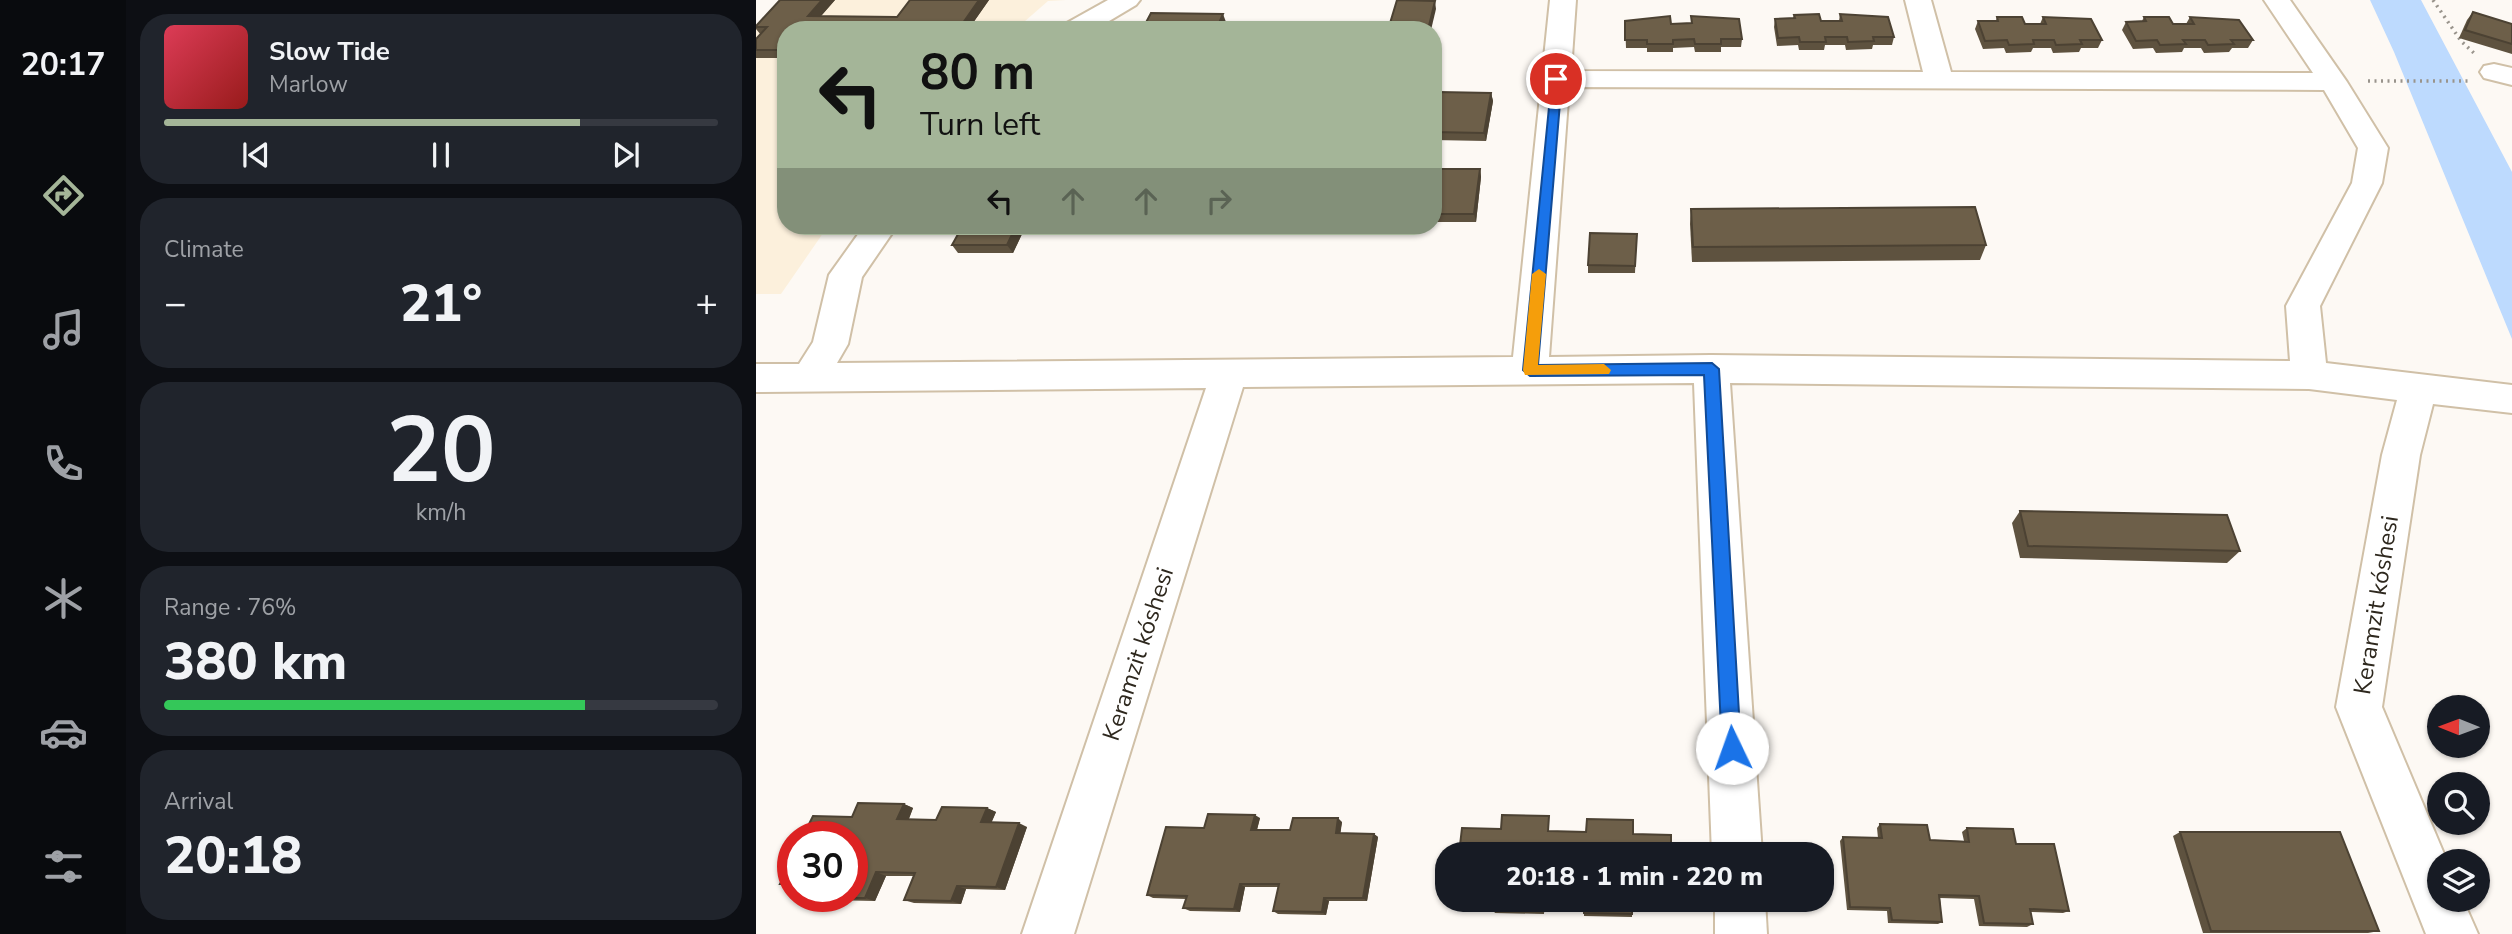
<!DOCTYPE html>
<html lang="en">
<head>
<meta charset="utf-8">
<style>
  :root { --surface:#171b24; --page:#20242c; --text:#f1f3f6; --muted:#9ea1a6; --line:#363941; --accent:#a4b598 }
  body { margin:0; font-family:"Nunito Sans",sans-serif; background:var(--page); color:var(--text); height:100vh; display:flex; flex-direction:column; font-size:26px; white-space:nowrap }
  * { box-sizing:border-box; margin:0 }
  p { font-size:23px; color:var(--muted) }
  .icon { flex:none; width:38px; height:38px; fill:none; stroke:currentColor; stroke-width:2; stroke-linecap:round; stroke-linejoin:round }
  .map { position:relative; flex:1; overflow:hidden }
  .details { display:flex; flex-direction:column; gap:14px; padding:14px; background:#0d0f14; width:630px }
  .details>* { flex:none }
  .guide { position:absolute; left:21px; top:21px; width:665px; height:214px; border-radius:28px; box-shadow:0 2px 5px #0004; background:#a4b598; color:#111; overflow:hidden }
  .needle { width:46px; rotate:271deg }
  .tools { position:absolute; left:1671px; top:695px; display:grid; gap:14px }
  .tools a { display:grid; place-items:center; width:63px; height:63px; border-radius:50%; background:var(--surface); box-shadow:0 2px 5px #0004; font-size:35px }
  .speed { position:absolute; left:21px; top:821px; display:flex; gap:14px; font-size:35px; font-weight:700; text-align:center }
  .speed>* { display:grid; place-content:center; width:91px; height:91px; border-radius:50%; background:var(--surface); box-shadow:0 2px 5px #0004; line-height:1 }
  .speed .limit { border:10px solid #d22; background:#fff; color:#111 }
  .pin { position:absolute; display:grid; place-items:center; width:60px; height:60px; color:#fff; margin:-30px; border:4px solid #fff; border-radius:50%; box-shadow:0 2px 7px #0007 }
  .me { position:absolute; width:77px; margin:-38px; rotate:357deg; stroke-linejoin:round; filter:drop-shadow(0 0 5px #0008) }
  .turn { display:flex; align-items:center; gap:24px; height:147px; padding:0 28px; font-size:32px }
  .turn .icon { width:91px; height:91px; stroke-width:2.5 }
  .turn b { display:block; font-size:49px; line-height:60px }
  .lanes { display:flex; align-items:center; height:66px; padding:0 28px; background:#0003; justify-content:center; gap:35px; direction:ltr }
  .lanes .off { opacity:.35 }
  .big { font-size:52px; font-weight:800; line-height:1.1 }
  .details .widget { flex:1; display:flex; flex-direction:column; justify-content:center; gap:10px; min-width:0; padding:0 24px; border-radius:28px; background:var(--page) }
  .details .dial { align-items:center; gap:0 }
  .dial b { font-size:91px; line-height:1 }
  .song { display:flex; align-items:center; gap:21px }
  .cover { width:84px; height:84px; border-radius:10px; background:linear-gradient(135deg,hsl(350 70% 55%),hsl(0 70% 35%)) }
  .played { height:7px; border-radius:4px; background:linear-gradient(90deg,var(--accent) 75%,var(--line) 75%) }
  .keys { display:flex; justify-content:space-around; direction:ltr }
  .heat { display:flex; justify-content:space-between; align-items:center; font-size:38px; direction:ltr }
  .charge { height:10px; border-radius:5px; background:linear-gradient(90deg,#34c759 76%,var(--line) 0) }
  .trip { position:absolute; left:679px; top:842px; width:399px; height:70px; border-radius:28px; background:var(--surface); box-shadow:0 2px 5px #0004; font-weight:800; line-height:70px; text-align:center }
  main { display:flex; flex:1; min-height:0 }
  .dock { display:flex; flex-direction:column; width:126px; justify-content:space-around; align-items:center; background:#090b0e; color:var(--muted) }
  .dock .icon { width:49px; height:49px }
  .dock .selected { color:var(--accent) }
  .dock b { font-size:32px; color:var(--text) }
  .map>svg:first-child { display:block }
  .built { fill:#fcf0dc }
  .water { fill:#bddafe }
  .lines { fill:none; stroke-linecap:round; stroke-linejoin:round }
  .minor-casing { stroke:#d0c0a7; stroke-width:4 }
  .path { stroke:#99948c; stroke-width:3.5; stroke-dasharray:2 4.5; stroke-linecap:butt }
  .minor { fill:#fff; fill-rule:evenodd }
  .wall { fill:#5e523f }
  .shaded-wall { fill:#4c4233 }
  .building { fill:#6d5f49; stroke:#4c4233; stroke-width:2 }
  .route { fill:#1a73e8; stroke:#114b97; stroke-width:2 }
  .slow { fill:#f59e0b }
  .labels { text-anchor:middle; stroke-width:7; stroke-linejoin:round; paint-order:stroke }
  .street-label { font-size:24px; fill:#2e281e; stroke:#fff }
</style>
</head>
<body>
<main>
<nav class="dock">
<b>20:17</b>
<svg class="icon selected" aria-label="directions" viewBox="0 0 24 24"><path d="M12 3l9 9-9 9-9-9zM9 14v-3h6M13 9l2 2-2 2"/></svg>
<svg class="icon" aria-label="music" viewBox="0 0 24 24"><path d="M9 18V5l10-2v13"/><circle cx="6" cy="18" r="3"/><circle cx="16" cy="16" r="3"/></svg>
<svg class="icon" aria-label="phone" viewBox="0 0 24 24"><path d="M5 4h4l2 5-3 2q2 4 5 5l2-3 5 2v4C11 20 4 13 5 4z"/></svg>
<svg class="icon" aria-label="climate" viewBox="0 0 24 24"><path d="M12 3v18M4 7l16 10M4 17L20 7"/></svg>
<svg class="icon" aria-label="car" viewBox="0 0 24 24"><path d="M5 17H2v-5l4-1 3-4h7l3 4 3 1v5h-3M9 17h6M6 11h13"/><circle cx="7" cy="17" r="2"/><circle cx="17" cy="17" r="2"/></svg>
<svg class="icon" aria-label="filters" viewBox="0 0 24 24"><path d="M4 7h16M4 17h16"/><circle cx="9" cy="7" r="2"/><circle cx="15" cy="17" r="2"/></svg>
</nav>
<section class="details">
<div class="widget">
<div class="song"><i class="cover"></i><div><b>Slow Tide</b><p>Marlow</p></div></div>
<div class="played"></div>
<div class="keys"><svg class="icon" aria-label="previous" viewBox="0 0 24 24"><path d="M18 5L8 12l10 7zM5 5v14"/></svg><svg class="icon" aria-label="pause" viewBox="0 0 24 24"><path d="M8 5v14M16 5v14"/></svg><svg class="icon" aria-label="next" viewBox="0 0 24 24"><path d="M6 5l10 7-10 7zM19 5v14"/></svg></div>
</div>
<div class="widget"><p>Climate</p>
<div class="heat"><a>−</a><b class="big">21°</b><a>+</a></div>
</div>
<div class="widget dial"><b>20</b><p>km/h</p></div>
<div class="widget"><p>Range · 76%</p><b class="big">380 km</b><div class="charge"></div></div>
<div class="widget"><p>Arrival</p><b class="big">20:18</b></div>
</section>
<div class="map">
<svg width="1756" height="934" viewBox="0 0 1756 934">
  <rect width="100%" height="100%" fill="#fdf9f4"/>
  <!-- built -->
  <path class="built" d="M25 0H310L292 1 259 30H30V226H72L25 294H0V27Z"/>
  <!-- water -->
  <path class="water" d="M1614 0H1665L1756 172V339L1638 52Z"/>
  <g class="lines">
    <!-- minor casing -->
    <g class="minor-casing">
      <g id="minor">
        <path d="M352 0H384L380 5 338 30H305L309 24Z"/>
        <path d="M794 0H820L815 71 1167 72 1149 0H1175L1195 72 1557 73 1508 0H1534L1591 82 1632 148 1626 183 1564 306 1570 363 1756 385V413L1677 404 1664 455 1626 707 1691 861H1684V900H1707L1722 934H1670L1580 707 1626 455 1641 400 1553 389 974 383 1006 854H956L938 383 487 387 318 934H266L450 388 0 392V364H43L57 342 73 275 108 226H141L106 277 92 344 81 363 757 357ZM813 87 1568 90 1602 148 1596 183 1530 306 1534 361 955 355 793 357Z"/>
        <path d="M1738 64 1756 68V85L1728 78 1724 72 1728 66Z"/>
        <path d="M959 900H1009L1011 934H959Z"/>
      </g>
    </g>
    <!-- path -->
    <g class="path">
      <path d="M1677 0 1705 41 1720 55"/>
      <path d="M1612 81H1712"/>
    </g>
    <!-- minor -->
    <use href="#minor" class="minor"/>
  </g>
  <!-- wall -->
  <g class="wall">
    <path d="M24 0H79L65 16 141 17 154 0H233L212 30H30V58H0V39L5 35 0 29V26Z"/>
    <path d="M1717 12 1756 24V54L1703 38 1711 20Z"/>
    <path d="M1084 14 1138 37 1136 45H1117L1116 49 1090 50 1089 45H1069L1068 50H1043L1042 45 1021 46 1018 27 1019 19 1037 18 1038 15 1065 21H1083Z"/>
    <path d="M935 16 986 39 985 47H965V52H939L938 47 917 48V52H891V48H870L869 21 915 24 935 23Z"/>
    <path d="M1241 17 1269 24H1284L1287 17 1346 40 1342 48H1325L1323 52 1297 53 1295 48H1277L1275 52 1250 53 1248 48 1227 49 1219 29 1222 21H1240Z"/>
    <path d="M1388 17 1417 24H1430L1434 17 1497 40 1492 48H1476L1473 52 1448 53 1445 48H1428L1426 52 1400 53 1397 48 1377 49 1366 30 1370 22 1386 21Z"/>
    <path d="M735 93 737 101 730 141 677 140V114Z"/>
    <path d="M677 169H724L725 177 720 222H677Z"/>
    <path d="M935 209 1230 245 1224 260 936 262 934 224Z"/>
    <path d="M266 234 257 253H202L196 245Z"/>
    <path d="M881 234 879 273H832V265Z"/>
    <path d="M1264 511 1484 551 1471 563 1264 558 1256 523Z"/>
    <path d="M148 804 157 808 153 819 180 820 231 808 240 812 235 823 271 827 249 890 210 889 205 904 158 903 148 900 158 876H130L119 901 71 900 59 897 96 896V817Z"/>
    <path d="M504 818 501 830H534L586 822 584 833 618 834 622 837 611 901H573L570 915 522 914 517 911 522 887H489L484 912 434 911 427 908 430 899 397 898 391 895 448 828Z"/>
    <path d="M1124 824 1174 840 1208 841 1206 832 1211 828 1260 844 1313 911 1307 913 1274 912 1277 924 1271 927 1223 926 1218 899 1184 898 1186 922 1182 924 1132 923 1131 911 1091 910 1084 841 1087 837 1122 838 1121 828Z"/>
    <path d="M1424 832 1623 931 1612 933H1447L1417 836Z"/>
    <path d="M700 900H789L788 914 739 913 737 910 738 901Z"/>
    <path d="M828 900H915V903L876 902V917L828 916Z"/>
  </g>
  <!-- shaded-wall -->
  <g class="shaded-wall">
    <path d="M66 0H79L58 24 52 16Z"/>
    <path d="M223 0H233L212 30H202Z"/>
    <path d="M679 1 680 9 675 30H672Z"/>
    <path d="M467 14 470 22 467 30H460Z"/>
    <path d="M735 93 737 101 730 141 728 133Z"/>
    <path d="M724 169 725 177 720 222 718 214Z"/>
    <path d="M260 226 266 234 257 253 251 245Z"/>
    <path d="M148 804 157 808 151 823 141 819Z"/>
    <path d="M231 808 240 812 234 826 225 822Z"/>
    <path d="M499 815 504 818 500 833 495 830Z"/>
    <path d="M582 818 586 822 584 837 580 833Z"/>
    <path d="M263 823 271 827 249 890 240 887Z"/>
    <path d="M618 834 622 837 611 901 607 898Z"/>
    <path d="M120 872 130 876 119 901 109 898Z"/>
    <path d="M484 884 489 887 484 912 478 909Z"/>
    <path d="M201 886 210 889 205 904 195 901Z"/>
    <path d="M568 898 573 901 570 915 566 912Z"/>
  </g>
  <!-- building -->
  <g class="building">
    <path d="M24 0H66L52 16 141 17 154 0H223L202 30H30V50H0V39L11 27H0V26Z"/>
    <path d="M641 0 679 1 672 30H632Z"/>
    <path d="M1717 12 1756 24V44L1709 30Z"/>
    <path d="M395 13 467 14 460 30H386Z"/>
    <path d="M1063 14 1065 21H1086L1084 14 1132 17 1138 37H1117L1118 41 1092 42 1091 37H1069L1070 42H1044L1043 37 1022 38 1019 19 1039 18 1038 15Z"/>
    <path d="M914 16 915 24 936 23 935 16 983 19 986 39H965V44H939L938 39 917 40V44H891V40H869V21Z"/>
    <path d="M1241 17H1266L1269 24H1290L1287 17 1335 19 1346 40H1324L1326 44 1300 45 1298 40H1277L1278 44 1253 45 1251 40 1229 41 1222 21H1242Z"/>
    <path d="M1388 17H1413L1417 24H1438L1434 17 1483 20 1497 40H1475L1478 44 1452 45 1449 40H1427L1430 44 1404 45 1401 40 1380 41 1370 22 1390 21Z"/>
    <path d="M683 92 735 93 728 133 677 132V114Z"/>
    <path d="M677 169H724L718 214H677Z"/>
    <path d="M1219 207 1230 245 937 247 935 209Z"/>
    <path d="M260 226 251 245H196L206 227Z"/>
    <path d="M834 233 881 234 879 266 832 265Z"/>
    <path d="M1264 511 1471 515 1484 551 1272 546Z"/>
    <path d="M102 803 148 804 141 819 180 820 186 807 231 808 225 822 263 823 240 887 201 886 195 901 148 900 159 873 120 872 109 898 59 897 60 896H96V836H47L57 816 96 817Z"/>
    <path d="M452 814 499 815 495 830H534L537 818H582L580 833 618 834 607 898H568L566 912 517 911 523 884H484L478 909 427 908 431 896 391 895 410 827 448 828Z"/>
    <path d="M746 815 793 816 792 831 830 832 831 819 877 820V834L915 835V854H703L706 828 745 829Z"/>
    <path d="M1124 824 1171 825 1174 840 1213 842 1211 828 1257 829 1260 844H1298L1313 911 1274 909 1277 924 1228 923 1223 896 1183 895 1186 922 1136 920 1134 908 1094 907 1087 837 1126 838Z"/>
    <path d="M1424 832H1584L1623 931H1455Z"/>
    <path d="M37 859V884H24Z"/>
    <path d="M738 900H788L787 911 737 910Z"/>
    <path d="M828 900H876V914L828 913Z"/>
  </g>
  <!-- route -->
  <path class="route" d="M796 77 806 79 782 365 956 363 963 369 985 748 982 755 976 758 969 755 966 748 948 375 774 376 767 370Z"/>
  <!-- slow -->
  <path class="slow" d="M783 269 790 274 782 365 848 364 855 370 853 374 769 375 767 370 776 274Z"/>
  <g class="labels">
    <!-- street labels -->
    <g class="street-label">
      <text transform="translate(1620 605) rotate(-81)" y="8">Keramzit kóshesi</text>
      <text transform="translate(382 654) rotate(-72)" y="8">Keramzit kóshesi</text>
    </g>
  </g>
</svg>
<div class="tools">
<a><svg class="needle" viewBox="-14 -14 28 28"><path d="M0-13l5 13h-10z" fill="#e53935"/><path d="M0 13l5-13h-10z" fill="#9ea1a6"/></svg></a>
<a><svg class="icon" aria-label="search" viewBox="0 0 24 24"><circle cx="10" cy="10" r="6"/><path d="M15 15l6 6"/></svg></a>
<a><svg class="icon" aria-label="layers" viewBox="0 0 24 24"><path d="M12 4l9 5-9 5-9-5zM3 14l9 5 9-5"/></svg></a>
</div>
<div class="speed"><div class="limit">30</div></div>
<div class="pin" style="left:800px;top:79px;background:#d93025"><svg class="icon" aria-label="arrive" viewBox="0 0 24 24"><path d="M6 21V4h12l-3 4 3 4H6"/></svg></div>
<svg class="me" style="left:976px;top:748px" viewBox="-20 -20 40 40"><circle r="19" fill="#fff"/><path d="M0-13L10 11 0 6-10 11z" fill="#1a73e8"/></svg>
<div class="trip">20:18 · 1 min · 220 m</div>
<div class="guide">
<div class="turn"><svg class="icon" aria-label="left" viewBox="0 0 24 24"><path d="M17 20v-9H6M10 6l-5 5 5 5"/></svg><div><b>80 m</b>Turn left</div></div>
<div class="lanes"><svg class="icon" aria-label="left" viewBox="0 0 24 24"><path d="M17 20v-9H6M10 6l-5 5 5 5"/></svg><svg class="icon off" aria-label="ahead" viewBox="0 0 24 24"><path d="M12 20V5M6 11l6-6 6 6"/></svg><svg class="icon off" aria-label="ahead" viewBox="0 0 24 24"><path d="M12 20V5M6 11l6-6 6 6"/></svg><svg class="icon off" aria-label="right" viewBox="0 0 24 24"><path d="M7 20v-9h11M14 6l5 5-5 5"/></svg></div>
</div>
</div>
</main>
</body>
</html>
